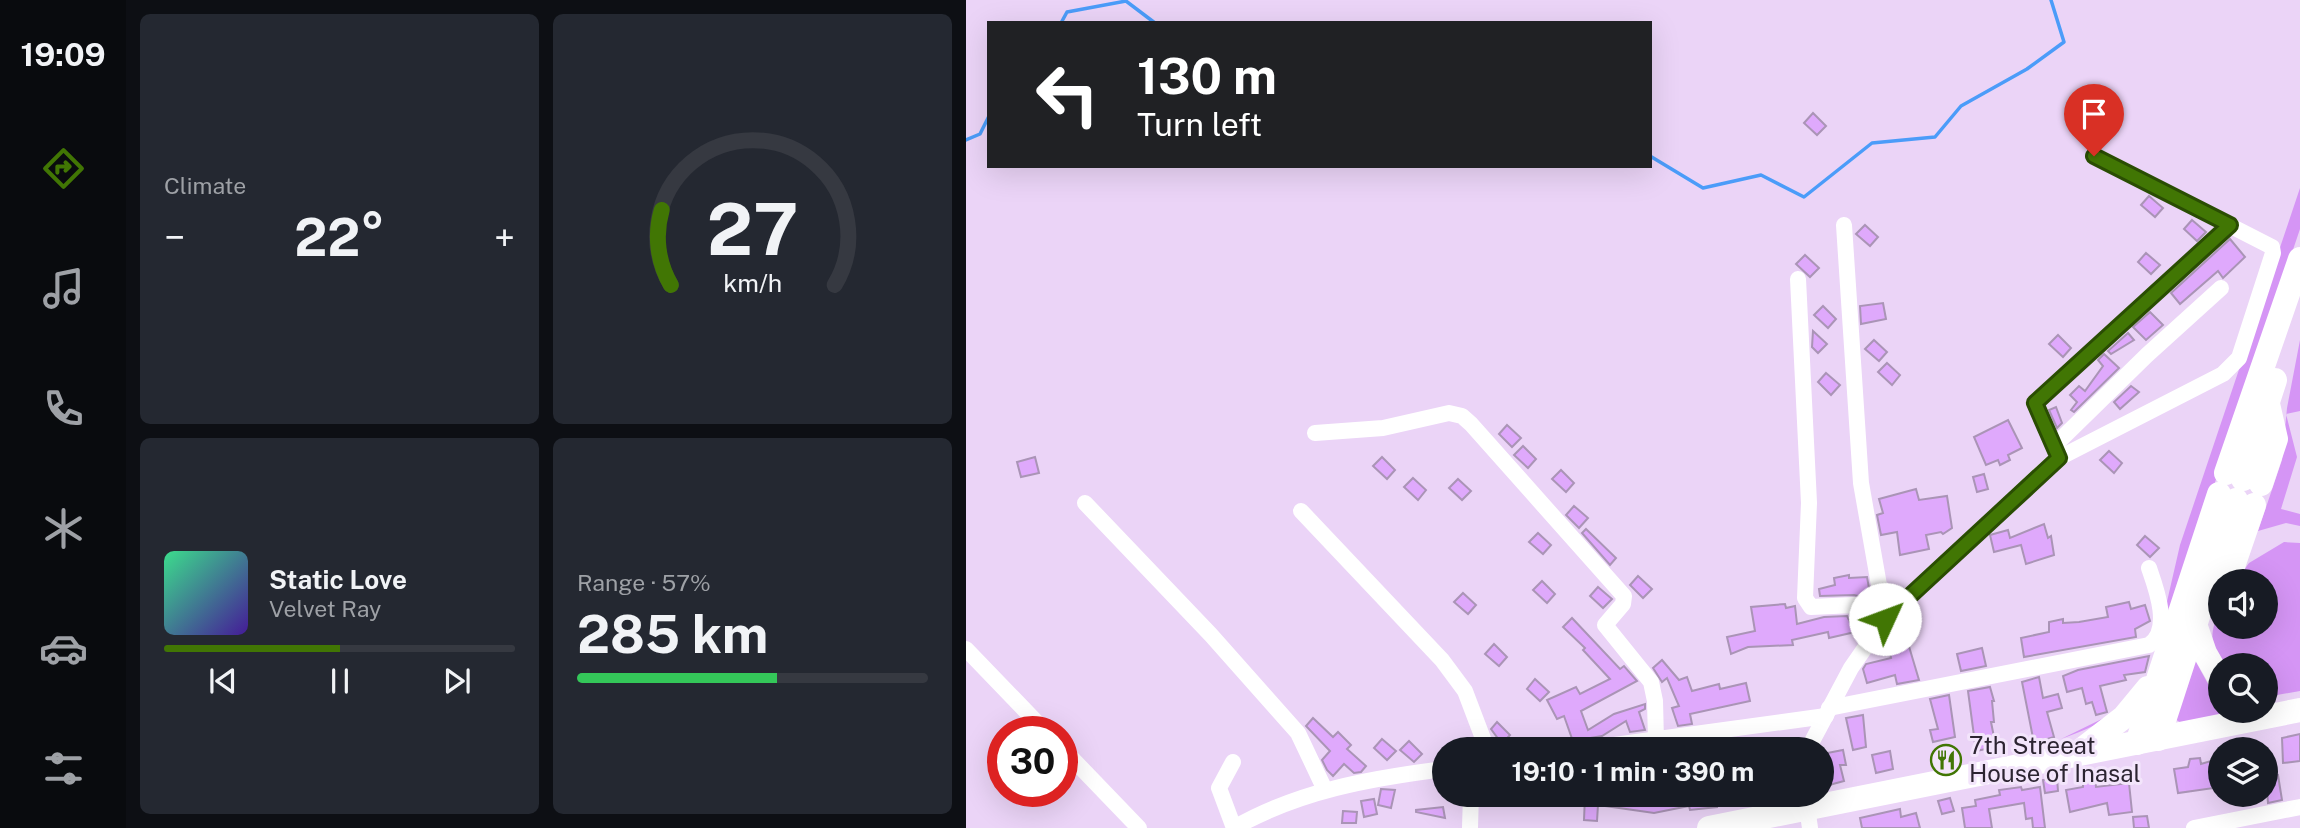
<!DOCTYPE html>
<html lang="en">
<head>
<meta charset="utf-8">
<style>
  :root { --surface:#171b24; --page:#242831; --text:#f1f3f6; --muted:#9ea1a6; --line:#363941; --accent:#417604 }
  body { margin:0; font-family:"Public Sans",sans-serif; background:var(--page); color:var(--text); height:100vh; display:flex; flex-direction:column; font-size:26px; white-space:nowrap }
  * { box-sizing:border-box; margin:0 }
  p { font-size:23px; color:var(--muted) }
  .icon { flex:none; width:38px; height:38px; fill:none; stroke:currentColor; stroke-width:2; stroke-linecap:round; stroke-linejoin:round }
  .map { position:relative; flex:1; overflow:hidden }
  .sheet { display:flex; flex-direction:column; gap:14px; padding:14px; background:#0d0f14; width:840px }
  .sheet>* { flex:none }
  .hud { position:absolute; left:21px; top:21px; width:665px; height:147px; border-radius:0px; box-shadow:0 7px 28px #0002; background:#202124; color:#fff; overflow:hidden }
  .tools { position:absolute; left:1242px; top:569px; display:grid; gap:14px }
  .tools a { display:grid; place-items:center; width:70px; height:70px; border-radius:50%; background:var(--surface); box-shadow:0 7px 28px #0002; font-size:35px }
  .speed { position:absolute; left:21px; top:716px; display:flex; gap:14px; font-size:35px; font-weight:700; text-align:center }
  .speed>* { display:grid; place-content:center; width:91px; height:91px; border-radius:50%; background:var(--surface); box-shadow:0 7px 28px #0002; line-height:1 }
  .speed .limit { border:10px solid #d22; background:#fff; color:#111 }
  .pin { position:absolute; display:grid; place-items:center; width:60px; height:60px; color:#fff; margin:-72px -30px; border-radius:50% 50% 50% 0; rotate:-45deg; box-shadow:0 0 7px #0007 }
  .pin .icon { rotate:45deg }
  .me { position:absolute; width:77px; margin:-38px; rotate:47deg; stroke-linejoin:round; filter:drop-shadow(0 0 5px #0008) }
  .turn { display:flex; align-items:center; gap:24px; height:147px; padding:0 35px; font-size:32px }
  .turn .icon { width:91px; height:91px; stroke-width:2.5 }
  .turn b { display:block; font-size:49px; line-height:60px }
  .big { font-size:52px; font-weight:700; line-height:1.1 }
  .sheet .widget { flex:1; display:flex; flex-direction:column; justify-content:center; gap:10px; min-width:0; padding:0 24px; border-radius:10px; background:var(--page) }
  .sheet .dial { align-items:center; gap:0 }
  .dial svg { height:182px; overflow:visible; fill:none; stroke:var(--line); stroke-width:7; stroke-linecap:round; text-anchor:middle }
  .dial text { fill:var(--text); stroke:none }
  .song { display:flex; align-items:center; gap:21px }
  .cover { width:84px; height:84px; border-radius:10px; background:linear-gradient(135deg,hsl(150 70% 55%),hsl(260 70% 35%)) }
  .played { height:7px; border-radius:4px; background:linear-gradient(90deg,var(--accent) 50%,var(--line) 50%) }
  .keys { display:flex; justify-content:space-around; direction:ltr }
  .heat { display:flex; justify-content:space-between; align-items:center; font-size:38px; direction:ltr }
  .charge { height:10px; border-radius:5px; background:linear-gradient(90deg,#34c759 57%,var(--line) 0) }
  .sheet .tiles { flex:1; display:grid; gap:14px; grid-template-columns:repeat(2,1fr) }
  .trip { position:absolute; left:466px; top:737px; width:402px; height:70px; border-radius:35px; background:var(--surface); box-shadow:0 7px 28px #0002; font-weight:700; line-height:70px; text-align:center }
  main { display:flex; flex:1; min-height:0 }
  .dock { display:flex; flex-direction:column; width:126px; justify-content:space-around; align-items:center; background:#090b0e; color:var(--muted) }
  .dock .icon { width:49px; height:49px }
  .dock .on { color:var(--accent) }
  .dock b { font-size:32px; color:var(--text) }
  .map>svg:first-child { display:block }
  .green { fill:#d595f5 }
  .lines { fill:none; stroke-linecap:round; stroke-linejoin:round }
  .stream { stroke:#4b9cf9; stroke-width:3.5 }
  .building { fill:#dfa9fc; stroke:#aa94b6; stroke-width:2 }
  .minor { stroke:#fff; stroke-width:16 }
  .highway { stroke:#fff; stroke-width:24 }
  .route-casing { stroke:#2a4d03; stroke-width:18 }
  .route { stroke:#417604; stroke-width:12 }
  .labels { text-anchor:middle; stroke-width:6; stroke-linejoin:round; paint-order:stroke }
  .poi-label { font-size:24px; fill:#2c2431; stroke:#f3e5fb; text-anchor:start }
</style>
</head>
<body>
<main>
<nav class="dock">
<b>19:09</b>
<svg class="icon on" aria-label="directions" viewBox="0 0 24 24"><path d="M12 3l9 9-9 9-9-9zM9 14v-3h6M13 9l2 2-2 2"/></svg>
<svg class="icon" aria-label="music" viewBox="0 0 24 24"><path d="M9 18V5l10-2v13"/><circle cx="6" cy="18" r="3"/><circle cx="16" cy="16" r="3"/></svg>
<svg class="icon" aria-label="phone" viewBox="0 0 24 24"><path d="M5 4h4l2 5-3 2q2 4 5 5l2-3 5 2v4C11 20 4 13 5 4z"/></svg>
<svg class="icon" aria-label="climate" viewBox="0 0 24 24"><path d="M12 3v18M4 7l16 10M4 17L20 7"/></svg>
<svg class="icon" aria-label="car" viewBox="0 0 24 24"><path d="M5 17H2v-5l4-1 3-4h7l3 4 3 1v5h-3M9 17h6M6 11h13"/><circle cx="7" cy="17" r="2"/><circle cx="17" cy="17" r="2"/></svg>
<svg class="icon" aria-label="filters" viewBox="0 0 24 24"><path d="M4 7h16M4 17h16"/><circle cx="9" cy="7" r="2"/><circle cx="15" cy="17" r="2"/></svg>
</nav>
<section class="sheet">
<div class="tiles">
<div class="widget"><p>Climate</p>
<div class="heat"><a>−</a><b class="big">22°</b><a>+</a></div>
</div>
<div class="widget dial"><svg viewBox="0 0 100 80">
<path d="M14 69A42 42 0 1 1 86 69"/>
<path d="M14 69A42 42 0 0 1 10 36" stroke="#417604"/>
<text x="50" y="56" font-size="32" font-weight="700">27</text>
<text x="50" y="72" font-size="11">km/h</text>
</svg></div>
<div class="widget">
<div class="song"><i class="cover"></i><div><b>Static Love</b><p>Velvet Ray</p></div></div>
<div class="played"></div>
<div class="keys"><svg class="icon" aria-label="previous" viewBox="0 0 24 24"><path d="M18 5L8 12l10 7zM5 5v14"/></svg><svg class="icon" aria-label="pause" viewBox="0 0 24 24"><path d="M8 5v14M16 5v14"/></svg><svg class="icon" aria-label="next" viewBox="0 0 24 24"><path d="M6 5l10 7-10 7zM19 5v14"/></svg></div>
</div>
<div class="widget"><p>Range · 57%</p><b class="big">285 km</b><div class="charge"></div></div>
</div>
</section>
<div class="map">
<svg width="1334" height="828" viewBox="0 0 1334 828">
  <rect width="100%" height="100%" fill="#ebd4f7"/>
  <!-- green -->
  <g class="green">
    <path d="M1334 188V229L1257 457 1194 657C1171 704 1143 722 1095 739L1146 714 1185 671 1214 545Z"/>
    <path d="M1334 340V411L1320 414 1331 457 1315 509 1334 514V526L1320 523 1292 531 1316 460 1321 408Z"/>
    <path d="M1318 542 1334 543V691L1300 697V665H1255C1243 644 1244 630 1255 608V626H1300V581H1270L1283 563Z"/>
    <path d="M1229 660 1242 684 1255 696V710L1277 711 1215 723 1209 719Z"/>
  </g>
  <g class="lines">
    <!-- stream -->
    <g class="stream">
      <path d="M95 23 101 12 160 1 189 23"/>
      <path d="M0 140 14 134 23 116"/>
      <path d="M684 156 737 188 795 175 838 197 906 143 969 137 995 106 1061 69 1098 42 1085 0"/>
    </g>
  </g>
  <!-- building -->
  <g class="building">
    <path d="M847 113 860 126 851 135 838 123Z"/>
    <path d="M1183 196 1197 208 1189 217 1175 205Z"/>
    <path d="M1226 220 1240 232 1231 241 1218 229Z"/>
    <path d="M899 225 912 237 904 246 890 234Z"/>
    <path d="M1264 239 1279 257 1257 278 1252 271 1214 304 1205 293Z"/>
    <path d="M1180 253 1194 265 1185 274 1172 262Z"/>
    <path d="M839 255 853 268 844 277 830 264Z"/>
    <path d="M917 303 920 319 895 324 894 306Z"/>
    <path d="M857 306 870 319 862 328 848 315Z"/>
    <path d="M1184 312 1197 325 1180 340 1167 327Z"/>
    <path d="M847 331 861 344 852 353 846 347Z"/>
    <path d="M1162 333 1168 340 1145 354 1142 351Z"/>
    <path d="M1092 335 1105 348 1097 357 1083 344Z"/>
    <path d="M908 340 921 352 913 361 899 349Z"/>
    <path d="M1138 354 1153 368 1108 412 1105 410 1111 402 1104 395 1113 386 1119 391 1137 366 1132 360Z"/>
    <path d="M921 363 934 375 926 385 912 372Z"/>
    <path d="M860 373 874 385 865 395 852 382Z"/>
    <path d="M1165 386 1173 392 1154 409 1148 402Z"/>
    <path d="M1090 407 1096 423 1091 428 1083 410Z"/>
    <path d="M1042 420 1056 448 1042 455 1044 460 1034 465 1032 460 1020 465 1008 437Z"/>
    <path d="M541 425 555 438 546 447 533 434Z"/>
    <path d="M557 446 570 459 562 468 548 455Z"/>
    <path d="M1143 451 1156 463 1148 473 1134 460Z"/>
    <path d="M69 457 73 473 55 477 51 462Z"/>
    <path d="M416 457 429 470 421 479 407 466Z"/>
    <path d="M595 470 608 483 600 492 586 479Z"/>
    <path d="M1018 474 1022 489 1011 492 1007 477Z"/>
    <path d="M447 478 460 490 452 500 438 487Z"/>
    <path d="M492 479 505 491 496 500 483 488Z"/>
    <path d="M950 489 953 500 981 496 986 528 977 534 975 532 960 535 963 549 934 555 931 532 915 535 911 515 917 513 913 499Z"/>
    <path d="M608 506 622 518 613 528 600 515Z"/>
    <path d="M1078 524 1082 538 1085 536 1088 555 1060 564 1055 545 1028 552 1024 535 1042 530 1044 538Z"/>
    <path d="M620 529 650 558 644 565 616 533Z"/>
    <path d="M572 533 585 545 577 554 563 542Z"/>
    <path d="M1179 536 1193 548 1184 557 1171 545Z"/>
    <path d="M883 575V578L901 577 905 599 888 595 854 596 853 589 869 585 868 578Z"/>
    <path d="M672 576 686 589 677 598 664 585Z"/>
    <path d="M576 581 589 594 581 603 567 590Z"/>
    <path d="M632 587 646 599 637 608 624 596Z"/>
    <path d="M497 593 510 605 502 614 488 602Z"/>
    <path d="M1163 602 1165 609 1179 605 1184 621 1169 629 1170 637 1058 657 1055 638 1083 632V622L1097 619V623L1113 622 1142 617 1140 607Z"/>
    <path d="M819 604 820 608 829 606 831 624 858 617 881 616 889 632 863 638 862 632 826 640 827 645 782 647 765 654 761 637 789 631 785 607Z"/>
    <path d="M606 618 654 669 658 666 671 681 615 711 622 730 648 714 679 704V709L673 712 679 730 664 732 660 721 636 736 613 740 609 747 598 716 591 719 581 700 610 687 614 694 644 679 617 650 619 648 597 627Z"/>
    <path d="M936 623 953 680 931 684 929 675 901 683 897 669 900 664 925 658 920 636 927 626Z"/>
    <path d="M528 644 541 657 533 666 519 654Z"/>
    <path d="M1016 648 1020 666 995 671 991 654Z"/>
    <path d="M1183 656 1179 672 1158 675 1160 680 1134 686 1141 712 1130 715 1126 702 1120 704 1116 688 1101 692 1097 676 1112 670Z"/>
    <path d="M696 660 713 680 721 677 726 691 753 684 754 689 780 683 784 701 724 714 726 724 712 726 706 708 713 706 701 678 696 682 687 668Z"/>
    <path d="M1073 677 1077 698 1092 694 1096 708 1081 712 1088 737 1068 743 1056 682Z"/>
    <path d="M569 679 583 692 574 701 561 689Z"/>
    <path d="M1024 687 1028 701H1026L1028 722H1025L1030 747 1010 751 1002 691Z"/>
    <path d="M983 695 989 737 967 742 964 730 972 729 964 699Z"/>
    <path d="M897 715 900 747 887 750 880 718Z"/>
    <path d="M347 718 367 737 372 732 385 745 381 749 400 766 395 772 388 773 378 764 367 776 361 770 356 760 364 751 340 726Z"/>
    <path d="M531 722 544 735 536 744 525 729Z"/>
    <path d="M1334 734V761L1317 763 1316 738Z"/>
    <path d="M416 739 430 751 421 760 408 748Z"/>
    <path d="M443 741 456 754 448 762 434 750Z"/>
    <path d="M877 750 880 765H874L878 781 856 787V754Z"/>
    <path d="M924 751 927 769 910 773 906 755Z"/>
    <path d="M1234 758 1235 764 1255 758V787L1212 793 1208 769 1222 767 1224 759Z"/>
    <path d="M1312 775 1316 800 1302 803 1300 777Z"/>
    <path d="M1091 778 1092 791 1079 793 1077 780Z"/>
    <path d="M1129 779 1130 787 1163 783 1166 812 1143 815 1141 803 1104 812 1100 790 1117 787V781Z"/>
    <path d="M1055 787 1056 790 1074 787 1079 828H1067L1066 818 1060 819 1058 803 1023 809 1026 828H999L996 808 1010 806 1009 800 1034 795 1033 790Z"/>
    <path d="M415 789 429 790 425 808 412 805Z"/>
    <path d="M648 794H680V800L707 794H750L751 807 724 810 723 806 688 813 632 805 631 821 618 820 619 796 648 797Z"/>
    <path d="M984 798 988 811 976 814 972 801Z"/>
    <path d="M408 799 411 814 398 817 395 801Z"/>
    <path d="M477 807 479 818 450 812V810Z"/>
    <path d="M934 809 935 817 950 813 954 828H896L894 818Z"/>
    <path d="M377 811 391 812 390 823H376Z"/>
    <path d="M1181 816 1183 828H1168L1167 817Z"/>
  </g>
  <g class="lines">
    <!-- minor -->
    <g class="minor">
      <path d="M878 225 895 483 919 619"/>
      <path d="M832 279 843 503 839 598 845 607 888 605 896 625 908 633"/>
      <path d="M349 433 417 428 483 413 496 416 505 424 658 596 657 604 639 625 685 682 689 701 690 741"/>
      <path d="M1088 446 1181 355 1255 288"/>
      <path d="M1093 458 1069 403 1264 225"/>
      <path d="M119 503 245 635 332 733 359 790"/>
      <path d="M335 511 476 660 499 691 521 749"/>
      <path d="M0 649 80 732"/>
      <path d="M863 708 1183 645C1206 630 1190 588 1183 568"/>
      <path d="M96 748 173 828"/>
      <path d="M619 749 860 716"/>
      <path d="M842 749 885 668 919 619 1076 472 1093 458 1257 374 1273 358 1307 253 1306 247 1128 156"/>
      <path d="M267 762 253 788 268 828"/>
      <path d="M839 794 844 828"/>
      <path d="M268 828C332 791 406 778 478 769"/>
      <path d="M504 828 505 794"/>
      <path d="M1228 828 1334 807"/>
    </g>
    <!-- highway -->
    <g class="highway">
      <path d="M1260 473 1334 259"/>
      <path d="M1277 479 1309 380"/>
      <path d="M1295 484 1310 439 1302 404"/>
      <path d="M1262 581 1288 505"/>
      <path d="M1229 624 1239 653 1255 681"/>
      <path d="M1192 739 1270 500"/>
      <path d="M1171 743 1253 494"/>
      <path d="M1114 751 1158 717 1182 688"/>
      <path d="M743 828 1334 710"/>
    </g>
  </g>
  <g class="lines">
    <!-- route casing -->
    <g class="route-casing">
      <path id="route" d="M919 619 1093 458 1069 403 1264 225 1128 156"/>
    </g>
    <!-- route -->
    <use href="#route" class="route"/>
  </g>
  <!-- icons -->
  <defs>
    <g id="restaurant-ring" transform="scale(1.575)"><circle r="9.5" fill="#f3e5fb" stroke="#417604" stroke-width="1.5"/><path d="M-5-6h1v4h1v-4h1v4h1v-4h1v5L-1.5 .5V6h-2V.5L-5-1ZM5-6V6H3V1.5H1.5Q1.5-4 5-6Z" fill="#417604"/></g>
  </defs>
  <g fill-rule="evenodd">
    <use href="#restaurant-ring" x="980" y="760"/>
  </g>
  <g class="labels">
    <!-- poi labels -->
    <g class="poi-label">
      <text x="1003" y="754">7th Streeat<tspan x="1003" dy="28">House of Inasal</tspan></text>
    </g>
  </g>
</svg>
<div class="tools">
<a><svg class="icon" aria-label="sound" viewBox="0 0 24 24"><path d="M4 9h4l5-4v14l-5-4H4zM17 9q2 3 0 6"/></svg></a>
<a><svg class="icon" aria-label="search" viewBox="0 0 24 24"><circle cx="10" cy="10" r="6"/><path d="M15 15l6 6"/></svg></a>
<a><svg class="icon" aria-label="layers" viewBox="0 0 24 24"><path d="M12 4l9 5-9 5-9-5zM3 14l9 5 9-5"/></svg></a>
</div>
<div class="speed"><div class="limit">30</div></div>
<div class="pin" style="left:1128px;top:156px;background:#d93025"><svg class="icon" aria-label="arrive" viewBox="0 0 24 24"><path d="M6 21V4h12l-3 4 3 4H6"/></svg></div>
<svg class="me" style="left:919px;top:619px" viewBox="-20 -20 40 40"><circle r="19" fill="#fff"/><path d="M0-13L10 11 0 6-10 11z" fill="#417604"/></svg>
<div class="trip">19:10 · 1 min · 390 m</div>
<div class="hud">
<div class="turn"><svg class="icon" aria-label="left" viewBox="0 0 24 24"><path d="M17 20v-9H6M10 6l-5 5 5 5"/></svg><div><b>130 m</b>Turn left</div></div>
</div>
</div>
</main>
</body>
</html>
